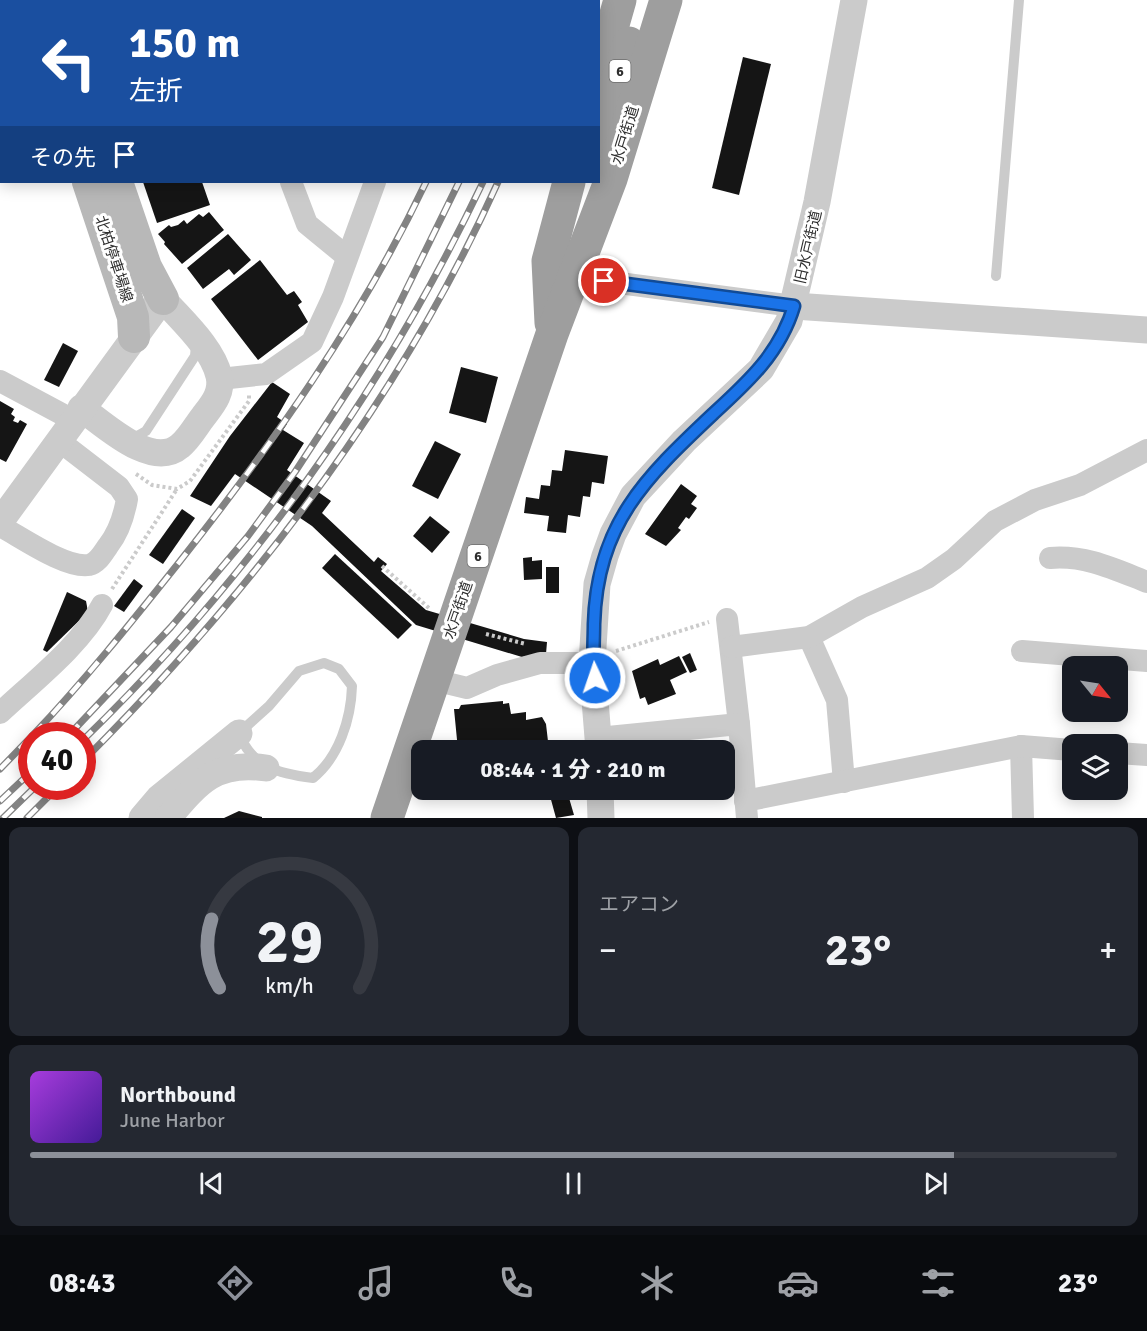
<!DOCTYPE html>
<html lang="ja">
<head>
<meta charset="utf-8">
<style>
  :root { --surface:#171b24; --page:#242831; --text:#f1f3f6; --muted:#9ea1a6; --line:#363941; --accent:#8c9099 }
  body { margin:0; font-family:Signika,"Noto Sans JP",sans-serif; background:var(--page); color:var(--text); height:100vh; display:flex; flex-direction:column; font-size:22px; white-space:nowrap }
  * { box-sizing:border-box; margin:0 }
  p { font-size:20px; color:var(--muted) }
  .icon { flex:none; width:33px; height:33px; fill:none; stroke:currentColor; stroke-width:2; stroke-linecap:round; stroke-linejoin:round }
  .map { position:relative; height:818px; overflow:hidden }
  .drawer { display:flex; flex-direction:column; gap:9px; padding:9px; background:#0d0f14; flex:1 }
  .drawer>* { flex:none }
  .banner { position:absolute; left:0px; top:0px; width:600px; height:183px; box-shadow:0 3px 15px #0003; background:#1a4fa0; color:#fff; overflow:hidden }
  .needle { width:39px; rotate:120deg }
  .fabs { position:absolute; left:1062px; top:656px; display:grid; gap:12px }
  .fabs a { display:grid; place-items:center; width:66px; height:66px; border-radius:12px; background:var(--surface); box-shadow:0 3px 15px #0003; font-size:30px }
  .speed { position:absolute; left:18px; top:722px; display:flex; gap:12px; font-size:30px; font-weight:700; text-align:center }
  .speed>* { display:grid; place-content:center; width:78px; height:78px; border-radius:50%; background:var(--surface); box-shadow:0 3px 15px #0003; line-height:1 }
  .speed .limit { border:9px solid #d22; background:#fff; color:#111 }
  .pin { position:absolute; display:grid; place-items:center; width:51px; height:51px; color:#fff; margin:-26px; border:3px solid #fff; border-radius:50%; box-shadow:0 2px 6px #0007 }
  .me { position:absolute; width:66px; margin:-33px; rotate:357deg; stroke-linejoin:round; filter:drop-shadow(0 0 4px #0008) }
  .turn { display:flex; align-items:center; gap:21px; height:126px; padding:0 30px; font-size:27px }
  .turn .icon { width:78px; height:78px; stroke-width:2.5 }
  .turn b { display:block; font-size:42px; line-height:51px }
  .then { display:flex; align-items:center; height:57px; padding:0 30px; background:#0003; gap:12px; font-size:22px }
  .big { font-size:45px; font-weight:800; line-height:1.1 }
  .drawer .tile { flex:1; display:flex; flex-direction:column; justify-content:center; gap:9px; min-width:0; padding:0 21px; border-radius:12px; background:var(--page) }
  .drawer .dial { align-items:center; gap:0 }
  .dial svg { height:156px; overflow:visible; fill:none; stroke:var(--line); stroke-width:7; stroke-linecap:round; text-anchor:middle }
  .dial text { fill:var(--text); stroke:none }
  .song { display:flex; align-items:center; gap:18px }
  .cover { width:72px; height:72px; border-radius:9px; background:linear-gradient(135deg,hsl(280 70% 55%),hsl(260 70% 35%)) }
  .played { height:6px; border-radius:3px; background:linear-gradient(90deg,var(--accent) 85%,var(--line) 85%) }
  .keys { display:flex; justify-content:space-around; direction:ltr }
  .heat { display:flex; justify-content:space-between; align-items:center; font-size:33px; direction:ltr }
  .drawer .tiles { flex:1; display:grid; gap:9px; grid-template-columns:1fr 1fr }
  .tile:last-child { grid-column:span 2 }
  .trip { position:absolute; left:411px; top:740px; width:324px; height:60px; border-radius:12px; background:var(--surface); box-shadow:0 3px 15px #0003; font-weight:800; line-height:60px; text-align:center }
  .tab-bar { display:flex; height:96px; justify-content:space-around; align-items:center; background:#090b0e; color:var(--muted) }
  .tab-bar .icon { width:42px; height:42px }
  .tab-bar .active { color:var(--accent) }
  .tab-bar b { font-size:27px; color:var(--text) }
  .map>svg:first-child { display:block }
  .building { fill:#151515 }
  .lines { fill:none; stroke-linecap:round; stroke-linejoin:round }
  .path { stroke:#cbcbcb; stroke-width:4; stroke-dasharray:3 3; stroke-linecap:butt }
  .service { stroke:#cbcbcb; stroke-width:10 }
  .minor { stroke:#cbcbcb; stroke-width:22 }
  .tertiary { stroke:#cbcbcb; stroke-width:27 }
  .secondary { stroke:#b8b8b8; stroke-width:32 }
  .trunk { stroke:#9e9e9e; stroke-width:33 }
  .rail-casing { stroke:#838383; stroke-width:7 }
  .rail { stroke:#fff; stroke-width:4.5; stroke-dasharray:14; stroke-linecap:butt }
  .route-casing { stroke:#114b97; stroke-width:15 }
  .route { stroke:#1a73e8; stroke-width:10 }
  .labels { text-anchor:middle; stroke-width:6; stroke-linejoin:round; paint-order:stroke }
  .shield { fill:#fff; stroke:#6d6d6d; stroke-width:1.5 }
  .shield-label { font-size:14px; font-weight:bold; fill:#2e2e2e }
  .street-label { font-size:15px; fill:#2e2e2e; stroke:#fff }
</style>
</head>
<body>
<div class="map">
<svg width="1147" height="818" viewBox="0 0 1147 818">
  <rect width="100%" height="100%" fill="#fff"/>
  <!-- building -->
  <g class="building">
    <path d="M743 57 771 64 739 195 712 188Z"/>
    <path d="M143 182H202L210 205 157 223Z"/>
    <path d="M209 212 224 230 182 264 164 244 165 242 158 234 169 225 171 227 178 225 184 220 187 224 199 214 203 217Z"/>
    <path d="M228 234 251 260 234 275 229 269 203 289 187 268Z"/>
    <path d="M260 260 287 295 294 291 302 302 298 305 308 322 258 360 211 299Z"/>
    <path d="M63 343 78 351 59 387 44 380Z"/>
    <path d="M461 367 498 377 486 423 449 413Z"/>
    <path d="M272 382 290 394 277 417 287 424 283 430 304 443 287 470 331 501 322 513 374 562 378 557 387 564 381 571 426 610 524 639 547 642 546 654 522 657 416 625 312 526 235 474 211 506 190 496 230 436Z"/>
    <path d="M0 401 14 409 11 414 15 417 13 421 18 423 20 420 27 424 6 462 0 459Z"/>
    <path d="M435 441 461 454 438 499 412 486Z"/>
    <path d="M565 450 608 456 604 484 592 482 590 497 583 496 580 517 568 515 566 533 547 531 549 516 524 513 526 497 539 499 541 485 550 486 552 470 562 471Z"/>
    <path d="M681 484 697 496 691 504 697 508 689 519 686 517 678 528 681 530 666 546 645 534Z"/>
    <path d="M182 509 195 518 163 564 149 555Z"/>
    <path d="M430 516 450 532 432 553 413 536Z"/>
    <path d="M335 554 412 625 398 639 322 568Z"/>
    <path d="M532 557V561L542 560V579L524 580 523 558Z"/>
    <rect x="546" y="567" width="13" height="26"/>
    <path d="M134 579 143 586 124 612 114 606Z"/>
    <path d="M67 592 86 601 88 612 47 652 43 650Z"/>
    <path d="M690 653 697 670 690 673 682 657Z"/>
    <path d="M679 656 687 672 670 680 676 694 648 705 645 697 640 699 632 671 658 659 660 665Z"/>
    <path d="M503 701V704L509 703 511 714 526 712V720L542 717 546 724 549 750H458L454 709H459L461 705Z"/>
    <path d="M567 791 574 815 556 818 550 796Z"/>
    <path d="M239 811 262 817V818H224Z"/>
  </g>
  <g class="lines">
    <!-- path -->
    <g class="path">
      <path d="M136 474 152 485 177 489 190 481 249 401V394"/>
      <path d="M382 566 431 610"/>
      <path d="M112 589 177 489"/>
      <path d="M486 634 526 644"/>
      <path d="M616 651 709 622"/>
    </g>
    <!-- service -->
    <g class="service">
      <path d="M996 276 1019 0"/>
      <path d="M130 440 146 431 195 356 196 345"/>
      <path d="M324 663 339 669 352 686C351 719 339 757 313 778 280 774 251 767 239 733L269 706 299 671Z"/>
    </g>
    <!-- minor -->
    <g class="minor">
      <path d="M232 0 233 2"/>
      <path d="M382 2V0"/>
      <path d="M450 2 451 0"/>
      <path d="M291 182 307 224 346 256"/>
      <path d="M604 281 794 306"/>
      <path d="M220 379 266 374 312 342 333 297 375 182"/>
      <path d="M0 381 73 420"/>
      <path d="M0 526C21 537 66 569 89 565 98 563 103 553 108 546 119 532 124 516 127 499L119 487 58 440"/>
      <path d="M1050 558C1086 555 1114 569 1147 582"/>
      <path d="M727 619 739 724"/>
      <path d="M809 637 837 700 844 782"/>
      <path d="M731 647 809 637 862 607 927 578 954 559 995 521 1035 500 1080 485 1147 450"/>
      <path d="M1022 651 1147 661"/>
      <path d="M434 680 467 688 497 675 540 663H592"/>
      <path d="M0 713C33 682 81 645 102 605"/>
      <path d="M598 738 739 724 747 818"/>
      <path d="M1021 746 1023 818"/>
      <path d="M1118 753 1147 755"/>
      <path d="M745 801 1021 746 1072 750"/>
    </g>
    <!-- tertiary -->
    <g class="tertiary">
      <path d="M794 306 1147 330"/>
      <path d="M81 408C105 425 152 470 180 446 189 439 196 426 203 417 212 405 223 393 219 376 212 347 182 321 163 299"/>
      <path d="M0 522 153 312 158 300V291"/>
      <path d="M599 750 592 663 597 584 605 556 613 534 633 496 684 441 761 369 789 321 817 202 854 0"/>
      <path d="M600 789 601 818"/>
      <path d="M142 818 159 798 239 733"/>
      <path d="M168 818C199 781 216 761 266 768"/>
    </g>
    <!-- secondary -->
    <g class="secondary">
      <path d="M34 0 35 2"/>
      <path d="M62 0V2"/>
      <path d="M88 182 133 317 134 337"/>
      <path d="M117 182 146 267 163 299"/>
    </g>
    <!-- trunk -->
    <g class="trunk">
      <path d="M600 70 620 0"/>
      <path d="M598 142 629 43"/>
      <path d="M551 323 548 261 569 182"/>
      <path d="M387 818 552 334 611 179 666 0"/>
    </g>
    <!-- rail casing -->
    <g class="rail-casing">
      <g id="rail">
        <path d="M502 2V0"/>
        <path d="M532 2V0"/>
        <path d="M555 2 556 0"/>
        <path d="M569 2V0"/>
        <path d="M33 735C84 681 130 624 177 565 272 445 360 321 426 182"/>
        <path d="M69 735 171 627 248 536 295 472 383 337 459 182"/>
        <path d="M82 741C248 580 384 390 483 182"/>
        <path d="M82 762C251 593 400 400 498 182"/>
        <path d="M0 769 32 736"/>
        <path d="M0 801 32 771"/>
        <path d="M3 818 36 786"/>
        <path d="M27 818 59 786"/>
      </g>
    </g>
    <!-- rail -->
    <use href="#rail" class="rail"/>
  </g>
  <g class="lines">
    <!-- route casing -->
    <g class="route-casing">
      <path id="route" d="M595 678C592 660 594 642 594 624 597 524 645 478 713 414 748 382 780 353 794 306L604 281"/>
    </g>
    <!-- route -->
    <use href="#route" class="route"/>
  </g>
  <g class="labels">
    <!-- shield labels -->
    <g class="shield">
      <rect x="609.5" y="60" width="21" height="22" rx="4.5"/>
      <rect x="467.5" y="545" width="21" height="22" rx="4.5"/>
    </g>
    <g class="shield-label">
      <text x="620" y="76">6</text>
      <text x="478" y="561">6</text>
    </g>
    <!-- street labels -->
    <g class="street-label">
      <text transform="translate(625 135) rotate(-73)" y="5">水戸街道</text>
      <text transform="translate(808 247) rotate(-77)" y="5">旧水戸街道</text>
      <text transform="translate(114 259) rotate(72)" y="5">北柏停車場線</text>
      <text transform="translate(458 610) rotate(-71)" y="5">水戸街道</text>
    </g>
  </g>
</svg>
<div class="fabs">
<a><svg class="needle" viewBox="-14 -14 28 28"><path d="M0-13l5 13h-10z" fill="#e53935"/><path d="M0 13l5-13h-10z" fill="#9ea1a6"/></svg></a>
<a><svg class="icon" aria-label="layers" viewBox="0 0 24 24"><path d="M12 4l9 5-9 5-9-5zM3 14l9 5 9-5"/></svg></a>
</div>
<div class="speed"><div class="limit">40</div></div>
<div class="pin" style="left:604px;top:281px;background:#d93025"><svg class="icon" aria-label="arrive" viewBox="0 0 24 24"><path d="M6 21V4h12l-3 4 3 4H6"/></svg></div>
<svg class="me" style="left:595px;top:678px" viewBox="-20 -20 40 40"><circle r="17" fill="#1a73e8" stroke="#fff" stroke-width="3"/><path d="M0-11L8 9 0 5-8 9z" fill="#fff"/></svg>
<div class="trip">08:44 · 1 分 · 210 m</div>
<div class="banner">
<div class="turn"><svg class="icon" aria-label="left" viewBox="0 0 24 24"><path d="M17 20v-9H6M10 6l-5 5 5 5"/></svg><div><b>150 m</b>左折</div></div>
<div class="then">その先<svg class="icon" aria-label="arrive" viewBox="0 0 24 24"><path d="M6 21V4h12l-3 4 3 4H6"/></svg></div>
</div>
</div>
<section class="drawer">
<div class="tiles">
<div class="tile dial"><svg viewBox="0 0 100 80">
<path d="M14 69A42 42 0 1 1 86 69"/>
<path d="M14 69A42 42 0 0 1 10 34" stroke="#8c9099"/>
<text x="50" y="56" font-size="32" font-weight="700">29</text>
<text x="50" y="72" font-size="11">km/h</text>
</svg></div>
<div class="tile"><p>エアコン</p>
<div class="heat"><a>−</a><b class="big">23°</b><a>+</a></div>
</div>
<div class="tile">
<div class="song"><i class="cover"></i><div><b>Northbound</b><p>June Harbor</p></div></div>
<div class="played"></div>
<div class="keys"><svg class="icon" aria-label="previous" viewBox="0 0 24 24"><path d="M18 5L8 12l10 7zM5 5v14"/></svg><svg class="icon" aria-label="pause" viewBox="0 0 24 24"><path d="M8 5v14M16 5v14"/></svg><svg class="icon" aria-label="next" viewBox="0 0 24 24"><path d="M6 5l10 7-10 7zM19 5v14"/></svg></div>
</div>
</div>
</section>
<nav class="tab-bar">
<b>08:43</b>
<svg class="icon active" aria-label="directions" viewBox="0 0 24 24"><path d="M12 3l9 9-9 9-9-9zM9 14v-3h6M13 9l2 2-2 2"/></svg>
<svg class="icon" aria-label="music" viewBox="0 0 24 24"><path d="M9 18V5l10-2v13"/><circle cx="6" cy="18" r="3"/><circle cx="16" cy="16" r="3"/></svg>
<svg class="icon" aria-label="phone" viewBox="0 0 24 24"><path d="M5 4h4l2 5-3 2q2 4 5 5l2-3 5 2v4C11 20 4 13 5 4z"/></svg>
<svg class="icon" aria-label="climate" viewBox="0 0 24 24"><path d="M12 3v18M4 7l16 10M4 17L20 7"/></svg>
<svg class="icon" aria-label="car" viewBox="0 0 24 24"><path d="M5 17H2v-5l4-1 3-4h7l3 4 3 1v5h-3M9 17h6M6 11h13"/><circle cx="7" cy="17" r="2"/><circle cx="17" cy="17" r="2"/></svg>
<svg class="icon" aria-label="filters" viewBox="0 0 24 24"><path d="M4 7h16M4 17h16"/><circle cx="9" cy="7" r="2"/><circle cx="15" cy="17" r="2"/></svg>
<b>23°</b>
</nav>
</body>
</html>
